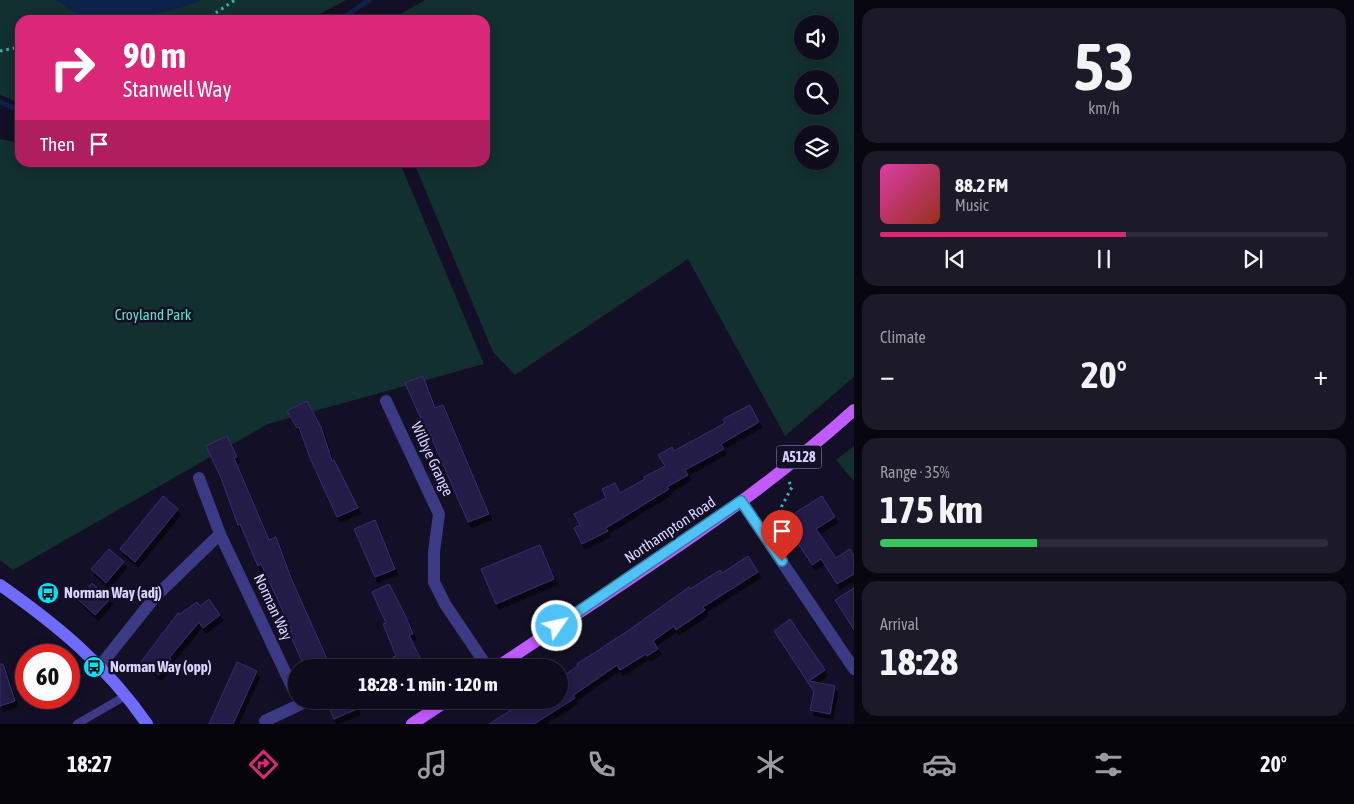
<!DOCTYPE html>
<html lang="en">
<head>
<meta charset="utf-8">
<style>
  :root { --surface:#0e0b1c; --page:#1c1929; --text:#f1f3f6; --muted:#9b9ba3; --line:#2e2b3b; --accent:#db2777 }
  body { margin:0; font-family:"Asap Condensed",sans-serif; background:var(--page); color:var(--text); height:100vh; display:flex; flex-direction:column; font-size:19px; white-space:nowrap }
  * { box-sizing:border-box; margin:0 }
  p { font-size:16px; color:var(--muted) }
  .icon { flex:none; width:28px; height:28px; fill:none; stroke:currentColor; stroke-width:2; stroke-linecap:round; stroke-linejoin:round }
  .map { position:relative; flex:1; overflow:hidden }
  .drawer { display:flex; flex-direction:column; gap:8px; padding:8px; background:#08060f; width:500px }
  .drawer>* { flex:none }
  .guide { position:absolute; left:15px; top:15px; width:475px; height:152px; border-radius:15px; box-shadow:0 2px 12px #0003,0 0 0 1px var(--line); background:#db2777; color:#fff; overflow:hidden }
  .buttons { position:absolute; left:794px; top:15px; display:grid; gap:10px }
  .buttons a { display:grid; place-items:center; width:45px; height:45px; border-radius:50%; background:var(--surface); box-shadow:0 2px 12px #0003,0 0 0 1px var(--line); font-size:25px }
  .speed { position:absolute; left:15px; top:644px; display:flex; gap:10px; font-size:25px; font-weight:700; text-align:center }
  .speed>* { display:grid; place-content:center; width:65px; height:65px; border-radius:50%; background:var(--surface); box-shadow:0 2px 12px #0003,0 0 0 1px var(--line); line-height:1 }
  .speed .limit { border:8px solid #d22; background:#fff; color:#111 }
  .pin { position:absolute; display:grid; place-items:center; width:42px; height:42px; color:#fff; margin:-51px -21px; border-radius:50% 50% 50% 0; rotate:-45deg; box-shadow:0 0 5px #0007 }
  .pin .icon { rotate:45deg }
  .me { position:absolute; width:55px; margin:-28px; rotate:56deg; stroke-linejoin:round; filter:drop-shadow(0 0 4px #0008) }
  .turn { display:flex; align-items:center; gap:18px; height:105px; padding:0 25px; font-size:22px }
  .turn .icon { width:65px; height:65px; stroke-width:2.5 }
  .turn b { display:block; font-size:35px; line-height:42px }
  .then { display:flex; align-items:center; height:48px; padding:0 25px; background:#0003; gap:10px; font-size:19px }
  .big { font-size:38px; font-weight:700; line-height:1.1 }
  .drawer .card { flex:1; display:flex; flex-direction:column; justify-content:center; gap:8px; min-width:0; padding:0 18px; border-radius:15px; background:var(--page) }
  .drawer .dial { align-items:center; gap:0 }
  .dial b { font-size:65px; line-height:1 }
  .song { display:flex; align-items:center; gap:15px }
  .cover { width:60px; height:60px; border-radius:8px; background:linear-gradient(135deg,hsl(320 70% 55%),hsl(10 70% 35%)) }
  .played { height:5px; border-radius:2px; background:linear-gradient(90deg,var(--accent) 55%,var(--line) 55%) }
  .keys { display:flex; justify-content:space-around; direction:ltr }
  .heat { display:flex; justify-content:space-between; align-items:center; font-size:28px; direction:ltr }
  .charge { height:8px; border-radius:4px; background:linear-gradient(90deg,#34c759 35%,var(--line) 0) }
  .trip { position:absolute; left:288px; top:659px; width:280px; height:50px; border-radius:25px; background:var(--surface); box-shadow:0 2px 12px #0003,0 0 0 1px var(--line); font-weight:700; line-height:50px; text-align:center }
  .tabs { display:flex; height:80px; justify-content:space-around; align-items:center; background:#06040b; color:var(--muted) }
  .tabs .icon { width:35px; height:35px }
  .tabs .selected { color:var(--accent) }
  .tabs b { font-size:22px; color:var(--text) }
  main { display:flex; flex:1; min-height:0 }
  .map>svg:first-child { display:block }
  .green { fill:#12302f; fill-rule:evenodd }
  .water { fill:#0c2248 }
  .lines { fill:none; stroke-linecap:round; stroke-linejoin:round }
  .stream { stroke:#0c2248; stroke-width:5 }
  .building { fill:#241b47; stroke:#3b2d73; filter:url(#shadow) }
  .path { stroke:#2fb8b0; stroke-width:3; stroke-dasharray:2.5 4; stroke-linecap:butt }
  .lane { stroke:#3d3a85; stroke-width:8 }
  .street { stroke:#3d3a85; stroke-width:12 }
  .secondary { stroke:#6f6bff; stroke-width:12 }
  .primary { stroke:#c25bff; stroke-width:12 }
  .route-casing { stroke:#337fa1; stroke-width:12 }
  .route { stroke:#4fc3f7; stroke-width:9 }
  .labels { text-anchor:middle; stroke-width:5; stroke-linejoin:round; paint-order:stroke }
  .shield { fill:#130f26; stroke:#9e99be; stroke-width:1 }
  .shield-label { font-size:14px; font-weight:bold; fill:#d9d4ff }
  .park-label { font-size:15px; fill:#5fe0c0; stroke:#130f26 }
  .street-label { font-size:15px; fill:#d9d4ff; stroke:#130f26 }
  .poi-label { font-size:15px; font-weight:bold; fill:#d9d4ff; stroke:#130f26; text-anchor:start }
</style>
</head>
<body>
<main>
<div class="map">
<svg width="854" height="724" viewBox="0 0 854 724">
  <defs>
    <filter id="shadow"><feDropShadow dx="3" dy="5.5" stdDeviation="0" flood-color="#0009"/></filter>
  </defs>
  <rect width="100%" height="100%" fill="#130f26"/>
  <!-- green -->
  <g class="green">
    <path d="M0 0H346L308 20H20V103L0 95Z"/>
    <path d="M425 0H854V377L785 436 688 259 515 375 493 352 414 163 485 162V20H390ZM802 24H830V51H802ZM802 79H830V106H802ZM802 134H830V161H802Z"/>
    <path d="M0 139 20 143V162L400 163 484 364 268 424 13 570 0 560Z"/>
    <path d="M854 446V481L836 460Z"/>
  </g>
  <!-- water -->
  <path class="water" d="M56 0H201C180 11 109 25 87 18 76 14 65 6 56 0Z"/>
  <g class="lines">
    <!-- stream -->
    <g class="stream">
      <path d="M340 20 369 0"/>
      <path d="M0 102 20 111"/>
    </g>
  </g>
  <!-- building -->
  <g class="building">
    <path d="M423 376 435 408 443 405 489 514 468 522 429 432H427L405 383Z"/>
    <path d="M307 401 321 427 332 461 334 460 358 508 337 517 310 458 299 427 297 428 287 411Z"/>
    <path d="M750 405 759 422 721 444 724 449 685 470 688 475 667 487 669 489 606 528 608 531 582 544 574 528 580 525 574 514 606 498 602 489 615 483 620 493 645 479 644 477 665 466 658 455 672 447 674 451 725 423 723 419Z"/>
    <path d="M227 436 237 457 234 458 269 540 276 537 291 578 331 668H305L289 632 292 631 261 564 258 566 240 524 238 525 221 478 206 446Z"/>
    <path d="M163 496 178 509 135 562 120 549Z"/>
    <path d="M822 496 835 517 816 529 836 558 850 549 854 556V574L837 584 821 559 812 565 791 532 802 525 795 513Z"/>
    <path d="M375 520 395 569 375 577 354 529Z"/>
    <path d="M540 545 554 579 496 604 481 569Z"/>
    <path d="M109 549 124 562 106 583 91 569Z"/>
    <path d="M748 556 758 572 703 607 705 610 676 630 674 626 653 641 658 649 647 656 646 654 620 670 617 665 578 692 573 696 575 698 534 724H489L527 700H559V679L578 666 577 664 632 628 689 587 690 589 720 570 722 573Z"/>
    <path d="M92 583 110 599 95 615 78 599Z"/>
    <path d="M389 584 405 615 413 634 409 635 425 668H398L393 657 396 656 383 624 386 623 372 592Z"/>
    <path d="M854 588V630L835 600Z"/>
    <path d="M209 599 220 615 203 628 199 622 169 658 171 659 159 675 141 662 178 613 180 614 197 602 200 606Z"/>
    <path d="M790 619 825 670 809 681 835 686 830 714 810 710 814 692 774 631Z"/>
    <path d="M237 662 257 671 233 724H209Z"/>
    <path d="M0 664H3L15 701 0 706Z"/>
    <path d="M326 700H353L357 709 334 719Z"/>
  </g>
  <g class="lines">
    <!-- path -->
    <g class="path">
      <path d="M205 20 235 0"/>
      <path d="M0 51 20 47"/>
      <path d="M772 524 792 487 789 482"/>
    </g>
    <!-- lane -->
    <path class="lane" d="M77 724 127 695"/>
    <!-- street -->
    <g class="street">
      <path d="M386 401 439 514 434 552V582L445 604 488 668"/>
      <path d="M199 478 220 534 296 695"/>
      <path d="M741 501 854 669"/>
      <path d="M100 666 155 597 220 534"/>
      <path d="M265 721 301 704 299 700"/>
    </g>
    <!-- secondary -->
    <path class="secondary" d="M0 585C57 625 108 667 147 724"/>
    <!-- primary -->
    <g class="primary">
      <path d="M496 668C617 586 745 509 854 410"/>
      <path d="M412 724 448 700"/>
    </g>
  </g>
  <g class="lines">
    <!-- route casing -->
    <g class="route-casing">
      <path id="route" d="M557 626 741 501 782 561"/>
    </g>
    <!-- route -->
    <use href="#route" class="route"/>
  </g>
  <!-- icons -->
  <defs>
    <g id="bus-disc" transform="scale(1.125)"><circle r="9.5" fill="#00e5ff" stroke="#130f26"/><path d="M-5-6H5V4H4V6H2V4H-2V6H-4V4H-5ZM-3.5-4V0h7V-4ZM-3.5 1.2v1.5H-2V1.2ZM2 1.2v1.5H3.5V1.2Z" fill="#111"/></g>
  </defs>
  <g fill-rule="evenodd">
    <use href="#bus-disc" x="48" y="593"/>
    <use href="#bus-disc" x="94" y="667"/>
  </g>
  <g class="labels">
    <!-- shield labels -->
    <rect class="shield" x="776.5" y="445.5" width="45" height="23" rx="4"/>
    <g class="shield-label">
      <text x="799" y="462">A5128</text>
    </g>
    <!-- park labels -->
    <g class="park-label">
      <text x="153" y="320">Croyland Park</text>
    </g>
    <!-- street labels -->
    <g class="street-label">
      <text transform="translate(432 459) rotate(65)" y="5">Wilbye Grange</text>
      <text transform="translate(670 530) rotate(-34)" y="5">Northampton Road</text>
      <text transform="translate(273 607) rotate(65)" y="5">Norman Way</text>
    </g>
    <!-- poi labels -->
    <g class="poi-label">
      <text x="64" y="598">Norman Way (adj)</text>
      <text x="110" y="672">Norman Way (opp)</text>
    </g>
  </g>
</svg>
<div class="buttons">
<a><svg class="icon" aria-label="sound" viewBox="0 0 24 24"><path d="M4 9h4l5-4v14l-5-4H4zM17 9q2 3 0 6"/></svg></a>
<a><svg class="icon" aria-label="search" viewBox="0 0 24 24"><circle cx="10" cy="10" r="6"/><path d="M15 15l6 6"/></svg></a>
<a><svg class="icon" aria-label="layers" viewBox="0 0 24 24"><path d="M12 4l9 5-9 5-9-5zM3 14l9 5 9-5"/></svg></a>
</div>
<div class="speed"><div class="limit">60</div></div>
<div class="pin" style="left:782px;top:561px;background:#d93025"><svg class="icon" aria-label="arrive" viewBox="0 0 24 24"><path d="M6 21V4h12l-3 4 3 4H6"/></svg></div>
<svg class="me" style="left:557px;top:626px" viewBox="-20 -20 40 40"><circle r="17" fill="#4fc3f7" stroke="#fff" stroke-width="3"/><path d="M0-11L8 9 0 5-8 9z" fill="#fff"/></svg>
<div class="trip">18:28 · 1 min · 120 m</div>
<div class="guide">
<div class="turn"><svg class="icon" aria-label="right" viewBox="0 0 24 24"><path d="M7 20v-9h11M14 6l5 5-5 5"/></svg><div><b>90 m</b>Stanwell Way</div></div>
<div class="then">Then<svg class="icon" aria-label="arrive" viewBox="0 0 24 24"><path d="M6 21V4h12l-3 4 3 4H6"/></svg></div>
</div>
</div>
<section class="drawer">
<div class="card dial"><b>53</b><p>km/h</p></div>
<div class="card">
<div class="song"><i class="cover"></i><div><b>88.2 FM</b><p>Music</p></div></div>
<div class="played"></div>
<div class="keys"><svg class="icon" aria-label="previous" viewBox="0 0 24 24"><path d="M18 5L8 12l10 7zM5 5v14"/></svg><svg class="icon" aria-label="pause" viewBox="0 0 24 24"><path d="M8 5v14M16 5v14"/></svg><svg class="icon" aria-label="next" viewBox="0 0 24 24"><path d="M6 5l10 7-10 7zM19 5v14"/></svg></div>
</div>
<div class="card"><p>Climate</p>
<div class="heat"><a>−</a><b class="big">20°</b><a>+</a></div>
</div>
<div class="card"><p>Range · 35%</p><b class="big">175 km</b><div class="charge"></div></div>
<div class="card"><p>Arrival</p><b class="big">18:28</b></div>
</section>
</main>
<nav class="tabs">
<b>18:27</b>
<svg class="icon selected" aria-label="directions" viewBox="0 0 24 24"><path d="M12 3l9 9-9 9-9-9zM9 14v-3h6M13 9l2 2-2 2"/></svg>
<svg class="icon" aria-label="music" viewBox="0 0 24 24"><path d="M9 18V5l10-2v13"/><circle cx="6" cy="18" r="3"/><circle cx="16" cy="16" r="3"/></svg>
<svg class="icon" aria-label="phone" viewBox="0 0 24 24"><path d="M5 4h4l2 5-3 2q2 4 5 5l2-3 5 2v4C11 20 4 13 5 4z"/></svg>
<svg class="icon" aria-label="climate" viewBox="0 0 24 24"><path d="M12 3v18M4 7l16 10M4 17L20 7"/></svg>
<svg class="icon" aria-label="car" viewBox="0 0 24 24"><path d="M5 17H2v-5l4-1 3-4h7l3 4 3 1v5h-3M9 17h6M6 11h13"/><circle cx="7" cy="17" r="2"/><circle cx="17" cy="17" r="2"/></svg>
<svg class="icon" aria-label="filters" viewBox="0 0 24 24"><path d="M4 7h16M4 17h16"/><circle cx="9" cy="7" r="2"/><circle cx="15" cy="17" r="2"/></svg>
<b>20°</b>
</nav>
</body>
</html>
